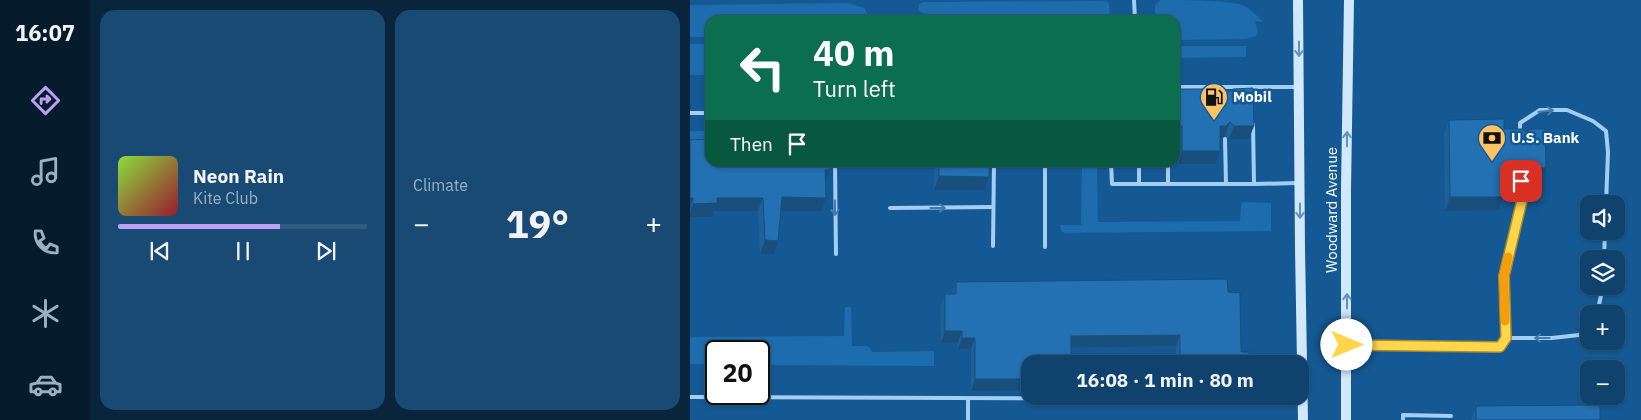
<!DOCTYPE html>
<html lang="en">
<head>
<meta charset="utf-8">
<style>
  :root { --surface:#0f436e; --page:#184a73; --text:#f1f3f6; --muted:#9bb0c2; --line:#2f5c81; --accent:#bca0f2 }
  body { margin:0; font-family:"IBM Plex Sans",sans-serif; background:var(--page); color:var(--text); height:100vh; display:flex; flex-direction:column; font-size:19px; white-space:nowrap }
  * { box-sizing:border-box; margin:0 }
  p { font-size:16px; color:var(--muted) }
  .icon { flex:none; width:28px; height:28px; fill:none; stroke:currentColor; stroke-width:2; stroke-linecap:round; stroke-linejoin:round }
  .map { position:relative; flex:1; overflow:hidden }
  .panel { display:flex; flex-direction:column; gap:10px; padding:10px; background:#08253c; width:600px }
  .panel>* { flex:none }
  .hud { position:absolute; left:15px; top:15px; width:475px; height:152px; border-radius:15px; box-shadow:0 1px 4px #0004,0 0 0 1px var(--line); background:#0b6e4f; color:#fff; overflow:hidden }
  .controls { position:absolute; left:890px; top:195px; display:grid; gap:10px }
  .controls a { display:grid; place-items:center; width:45px; height:45px; border-radius:10px; background:var(--surface); box-shadow:0 1px 4px #0004,0 0 0 1px var(--line); font-size:25px }
  .speed { position:absolute; left:15px; top:340px; display:flex; gap:10px; font-size:25px; font-weight:700; text-align:center }
  .speed>* { display:grid; place-content:center; width:65px; height:65px; border-radius:50%; background:var(--surface); box-shadow:0 1px 4px #0004,0 0 0 1px var(--line); line-height:1 }
  .speed .limit { border:2px solid #111; border-radius:8px; background:#fff; color:#111 }
  .pin { position:absolute; display:grid; place-items:center; width:42px; height:42px; color:#fff; margin:-21px; border-radius:10px; box-shadow:0 2px 8px #0006 }
  .me { position:absolute; width:55px; margin:-28px; rotate:90deg; stroke-linejoin:round; filter:drop-shadow(0 0 4px #0008) }
  .turn { display:flex; align-items:center; gap:18px; height:105px; padding:0 25px; font-size:22px }
  .turn .icon { width:65px; height:65px; stroke-width:2.5 }
  .turn b { display:block; font-size:35px; line-height:42px }
  .then { display:flex; align-items:center; height:48px; padding:0 25px; background:#0003; gap:10px; font-size:19px }
  .big { font-size:38px; font-weight:700; line-height:1.1 }
  .panel .widget { flex:1; display:flex; flex-direction:column; justify-content:center; gap:8px; min-width:0; padding:0 18px; border-radius:15px; background:var(--page) }
  .song { display:flex; align-items:center; gap:15px }
  .cover { width:60px; height:60px; border-radius:8px; background:linear-gradient(135deg,hsl(90 70% 55%),hsl(350 70% 35%)) }
  .played { height:5px; border-radius:2px; background:linear-gradient(90deg,var(--accent) 65%,var(--line) 65%) }
  .keys { display:flex; justify-content:space-around; direction:ltr }
  .heat { display:flex; justify-content:space-between; align-items:center; font-size:28px; direction:ltr }
  .panel .tiles { flex:1; display:grid; gap:10px; grid-template-columns:repeat(2,1fr) }
  .trip { position:absolute; left:331px; top:355px; width:288px; height:50px; border-radius:15px; background:var(--surface); box-shadow:0 1px 4px #0004,0 0 0 1px var(--line); font-weight:700; line-height:50px; text-align:center }
  main { display:flex; flex:1; min-height:0 }
  .tab-bar { display:flex; flex-direction:column; width:90px; justify-content:space-around; align-items:center; background:#061b2c; color:var(--muted) }
  .tab-bar .icon { width:35px; height:35px }
  .tab-bar .on { color:var(--accent) }
  .tab-bar b { font-size:22px; color:var(--text) }
  .map>svg:first-child { display:block }
  .green { fill:#1d6cad }
  .lines { fill:none; stroke-linecap:round; stroke-linejoin:round }
  .lane { stroke:#a3cef1; stroke-width:4 }
  .secondary { stroke:#d2e8fc; stroke-width:10 }
  .wall { fill:#1e6199 }
  .shaded-wall { fill:#184f7d }
  .building { fill:#2371b2; stroke:#184f7d }
  .oneway { stroke:#6092bd }
  .oneway2 { stroke:#3f7caf }
  .route-casing { stroke:#a68a30; stroke-width:12 }
  .route { stroke:#ffd54a; stroke-width:9 }
  .slow { stroke:#f59e0b; stroke-width:9 }
  .labels { text-anchor:middle; stroke-width:5; stroke-linejoin:round; paint-order:stroke }
  .poi-label { font-size:15px; font-weight:bold; fill:#fff; stroke:#145993; text-anchor:start }
  .street-label { font-size:15px; fill:#fff; stroke:#145993 }
</style>
</head>
<body>
<main>
<nav class="tab-bar">
<b>16:07</b>
<svg class="icon on" aria-label="directions" viewBox="0 0 24 24"><path d="M12 3l9 9-9 9-9-9zM9 14v-3h6M13 9l2 2-2 2"/></svg>
<svg class="icon" aria-label="music" viewBox="0 0 24 24"><path d="M9 18V5l10-2v13"/><circle cx="6" cy="18" r="3"/><circle cx="16" cy="16" r="3"/></svg>
<svg class="icon" aria-label="phone" viewBox="0 0 24 24"><path d="M5 4h4l2 5-3 2q2 4 5 5l2-3 5 2v4C11 20 4 13 5 4z"/></svg>
<svg class="icon" aria-label="climate" viewBox="0 0 24 24"><path d="M12 3v18M4 7l16 10M4 17L20 7"/></svg>
<svg class="icon" aria-label="car" viewBox="0 0 24 24"><path d="M5 17H2v-5l4-1 3-4h7l3 4 3 1v5h-3M9 17h6M6 11h13"/><circle cx="7" cy="17" r="2"/><circle cx="17" cy="17" r="2"/></svg>
</nav>
<section class="panel">
<div class="tiles">
<div class="widget">
<div class="song"><i class="cover"></i><div><b>Neon Rain</b><p>Kite Club</p></div></div>
<div class="played"></div>
<div class="keys"><svg class="icon" aria-label="previous" viewBox="0 0 24 24"><path d="M18 5L8 12l10 7zM5 5v14"/></svg><svg class="icon" aria-label="pause" viewBox="0 0 24 24"><path d="M8 5v14M16 5v14"/></svg><svg class="icon" aria-label="next" viewBox="0 0 24 24"><path d="M6 5l10 7-10 7zM19 5v14"/></svg></div>
</div>
<div class="widget"><p>Climate</p>
<div class="heat"><a>−</a><b class="big">19°</b><a>+</a></div>
</div>
</div>
</section>
<div class="map">
<svg width="951" height="420" viewBox="0 0 951 420">
  <rect width="100%" height="100%" fill="#145993"/>
  <!-- green -->
  <g class="green">
    <path d="M471 0C493 0 533 0 552 5 560 9 567 15 573 22L565 21 568 32 566 36 556 39 485 40V20H465V5Z"/>
    <path d="M414 1 419 3 420 20H351L335 16 244 17 234 14 228 10 229 4 234 2Z"/>
    <path d="M158 3 174 8 182 20H20V37H0V5Z"/>
    <rect x="0" y="44" width="20" height="31"/>
    <path d="M485 46H556V57L485 58Z"/>
    <path d="M0 131H14V146L0 147Z"/>
    <path d="M392 163H407L408 222 550 221 551 205 553 202 581 203V231L375 233 371 231 370 225H391Z"/>
    <path d="M155 307H161L162 346H177L180 348 182 352 244 351V366L69 365V351H26V364H0V337L154 336Z"/>
  </g>
  <g class="lines">
    <!-- lane -->
    <g class="lane">
      <path d="M444 0 445 20"/>
      <path d="M485 87H608"/>
      <path d="M0 113H20"/>
      <path d="M563 124 564 184"/>
      <path d="M830 133V123L850 110H877L903 121 916 131 918 152 916 204"/>
      <path d="M535 139 536 184"/>
      <path d="M145 162 146 254"/>
      <path d="M421 162 422 184H564L607 183"/>
      <path d="M449 162V183"/>
      <path d="M478 162V184"/>
      <path d="M831 181V200L814 276 815 338H862L889 335 899 328"/>
      <path d="M200 208 303 207"/>
      <path d="M303 246 304 162"/>
      <path d="M355 247V162"/>
      <path d="M914 259 915 231"/>
      <path d="M907 314 913 286"/>
      <path d="M657 345 810 347 815 338"/>
      <path d="M0 397 545 399"/>
      <path d="M278 399V420"/>
      <path d="M713 420V415L761 416"/>
    </g>
    <!-- secondary -->
    <g class="secondary">
      <path d="M608 0 610 248 613 420"/>
      <path d="M656 420V189L659 0"/>
    </g>
  </g>
  <!-- wall -->
  <g class="wall">
    <path d="M485 89H535L559 139H539L535 135 531 139H530L525 164H488Z"/>
    <path d="M759 120 814 129 851 181H835L831 177 827 181H813L809 210 755 211 754 133Z"/>
    <path d="M20 131V162L135 182 136 198 131 211H91L84 254H70L68 211H24L22 217H0V140L19 139V134Z"/>
    <path d="M244 162H299L294 190H244Z"/>
    <path d="M266 282 538 292 551 352 559 364H486V346L381 348 281 391V349H268V342L251 343 250 306 255 294H262Z"/>
    <path d="M786 406 910 420H781Z"/>
  </g>
  <!-- shaded-wall -->
  <g class="shaded-wall">
    <path d="M540 122 535 135 531 139H525L530 126Z"/>
    <path d="M485 126H492L487 140H485Z"/>
    <path d="M544 126H564L559 139H539Z"/>
    <path d="M492 151H530L525 164H488Z"/>
    <path d="M835 164 831 177 827 181H808L813 168Z"/>
    <path d="M840 168H856L851 181H835Z"/>
    <path d="M135 170H140L135 183Z"/>
    <path d="M249 176 299 177 294 190H244Z"/>
    <path d="M92 197 136 198 131 211H87Z"/>
    <path d="M760 197H813L809 210 755 211Z"/>
    <path d="M0 198H3L0 208Z"/>
    <path d="M27 198H73L68 211H24L22 217H0V213L3 204Z"/>
    <path d="M75 240 88 241 84 254H70Z"/>
    <path d="M255 331H272L268 342 251 343Z"/>
    <path d="M490 335 486 346 376 348 381 336Z"/>
    <path d="M272 338H285L281 349H268Z"/>
    <path d="M285 379H340V390L281 391Z"/>
  </g>
  <!-- building -->
  <g class="building">
    <path d="M563 88 564 126H544L540 122 536 126H530V151H492V126H485V89H535L539 92 543 89Z"/>
    <path d="M814 119V129H832L836 132 840 129H855L856 168H840L835 164 832 168H813V197H760L759 120Z"/>
    <path d="M20 139V162H140V170H135L136 198 92 197 88 241 75 240 73 198H27V203L3 204V198H0V140Z"/>
    <path d="M249 162H299V177L249 176Z"/>
    <path d="M537 279 538 292 550 293 551 352H559V364H490V335L381 336V364H340V379H285V338H272V331H255V294H266V282Z"/>
    <path d="M910 405V420H786V406Z"/>
  </g>
  <!-- one-way arrows -->
  <defs><path id="oneway-shaft" d="M-6 0H5M1.5-3L5.5 0L1.5 3" fill="none" stroke-width="1.6" stroke-linecap="round" stroke-linejoin="round" transform="scale(1.25)"/></defs>
  <g class="oneway">
    <use href="#oneway-shaft" transform="translate(609 49) rotate(90)"/>
    <use href="#oneway-shaft" transform="translate(657 139) rotate(-90)"/>
    <use href="#oneway-shaft" transform="translate(610 211) rotate(90)"/>
    <use href="#oneway-shaft" transform="translate(657 301) rotate(-90)"/>
  </g>
  <g class="oneway2">
    <use href="#oneway-shaft" transform="translate(856 111) rotate(-7)"/>
    <use href="#oneway-shaft" transform="translate(145 208) rotate(90)"/>
    <use href="#oneway-shaft" transform="translate(248 208)"/>
    <use href="#oneway-shaft" transform="translate(852 338) rotate(180)"/>
  </g>
  <g class="lines">
    <!-- route casing -->
    <g class="route-casing">
      <path id="route" d="M657 345 810 347 816 338 814 276 832 200 831 181"/>
    </g>
    <!-- route -->
    <use href="#route" class="route"/>
    <!-- slow -->
    <path class="slow" d="M815 321 814 276 818 257"/>
  </g>
  <!-- icons -->
  <defs>
    <g id="fuel-pin" transform="scale(1.4375)"><path d="M0 17L-7.5 6A9.5 9.5 0 1 1 7.5 6Z" fill="#ffc264" stroke="#145993"/><path d="M-5.5-6h7V0h2V4h1.3V-2.5L3-4.5l.8-.8L6-3V5H2.5V1h-1V6h-7ZM-4.2-4.7v3.2H.2V-4.7Z" fill="#111"/></g>
    <g id="bank-pin" transform="scale(1.4375)"><path d="M0 17L-7.5 6A9.5 9.5 0 1 1 7.5 6Z" fill="#ffc264" stroke="#145993"/><path d="M-6-4H6V4H-6ZM0-2.3a2.3 2.3 0 1 0 0 4.6a2.3 2.3 0 1 0 0-4.6Z" fill="#111"/></g>
  </defs>
  <g fill-rule="evenodd">
    <use href="#fuel-pin" x="524" y="97"/>
    <use href="#bank-pin" x="802" y="138"/>
  </g>
  <g class="labels">
    <!-- poi labels -->
    <g class="poi-label">
      <text x="543" y="102">Mobil</text>
      <text x="821" y="143">U.S. Bank</text>
    </g>
    <!-- street labels -->
    <g class="street-label">
      <text transform="translate(642 210) rotate(-90)" y="5">Woodward Avenue</text>
    </g>
  </g>
</svg>
<div class="controls">
<a><svg class="icon" aria-label="sound" viewBox="0 0 24 24"><path d="M4 9h4l5-4v14l-5-4H4zM17 9q2 3 0 6"/></svg></a>
<a><svg class="icon" aria-label="layers" viewBox="0 0 24 24"><path d="M12 4l9 5-9 5-9-5zM3 14l9 5 9-5"/></svg></a>
<a>+</a>
<a>−</a>
</div>
<div class="speed"><div class="limit">20</div></div>
<div class="pin" style="left:831px;top:181px;background:#d93025"><svg class="icon" aria-label="arrive" viewBox="0 0 24 24"><path d="M6 21V4h12l-3 4 3 4H6"/></svg></div>
<svg class="me" style="left:657px;top:345px" viewBox="-20 -20 40 40"><circle r="19" fill="#fff"/><path d="M0-13L10 11 0 6-10 11z" fill="#ffd54a"/></svg>
<div class="trip">16:08 · 1 min · 80 m</div>
<div class="hud">
<div class="turn"><svg class="icon" aria-label="left" viewBox="0 0 24 24"><path d="M17 20v-9H6M10 6l-5 5 5 5"/></svg><div><b>40 m</b>Turn left</div></div>
<div class="then">Then<svg class="icon" aria-label="arrive" viewBox="0 0 24 24"><path d="M6 21V4h12l-3 4 3 4H6"/></svg></div>
</div>
</div>
</main>
</body>
</html>
